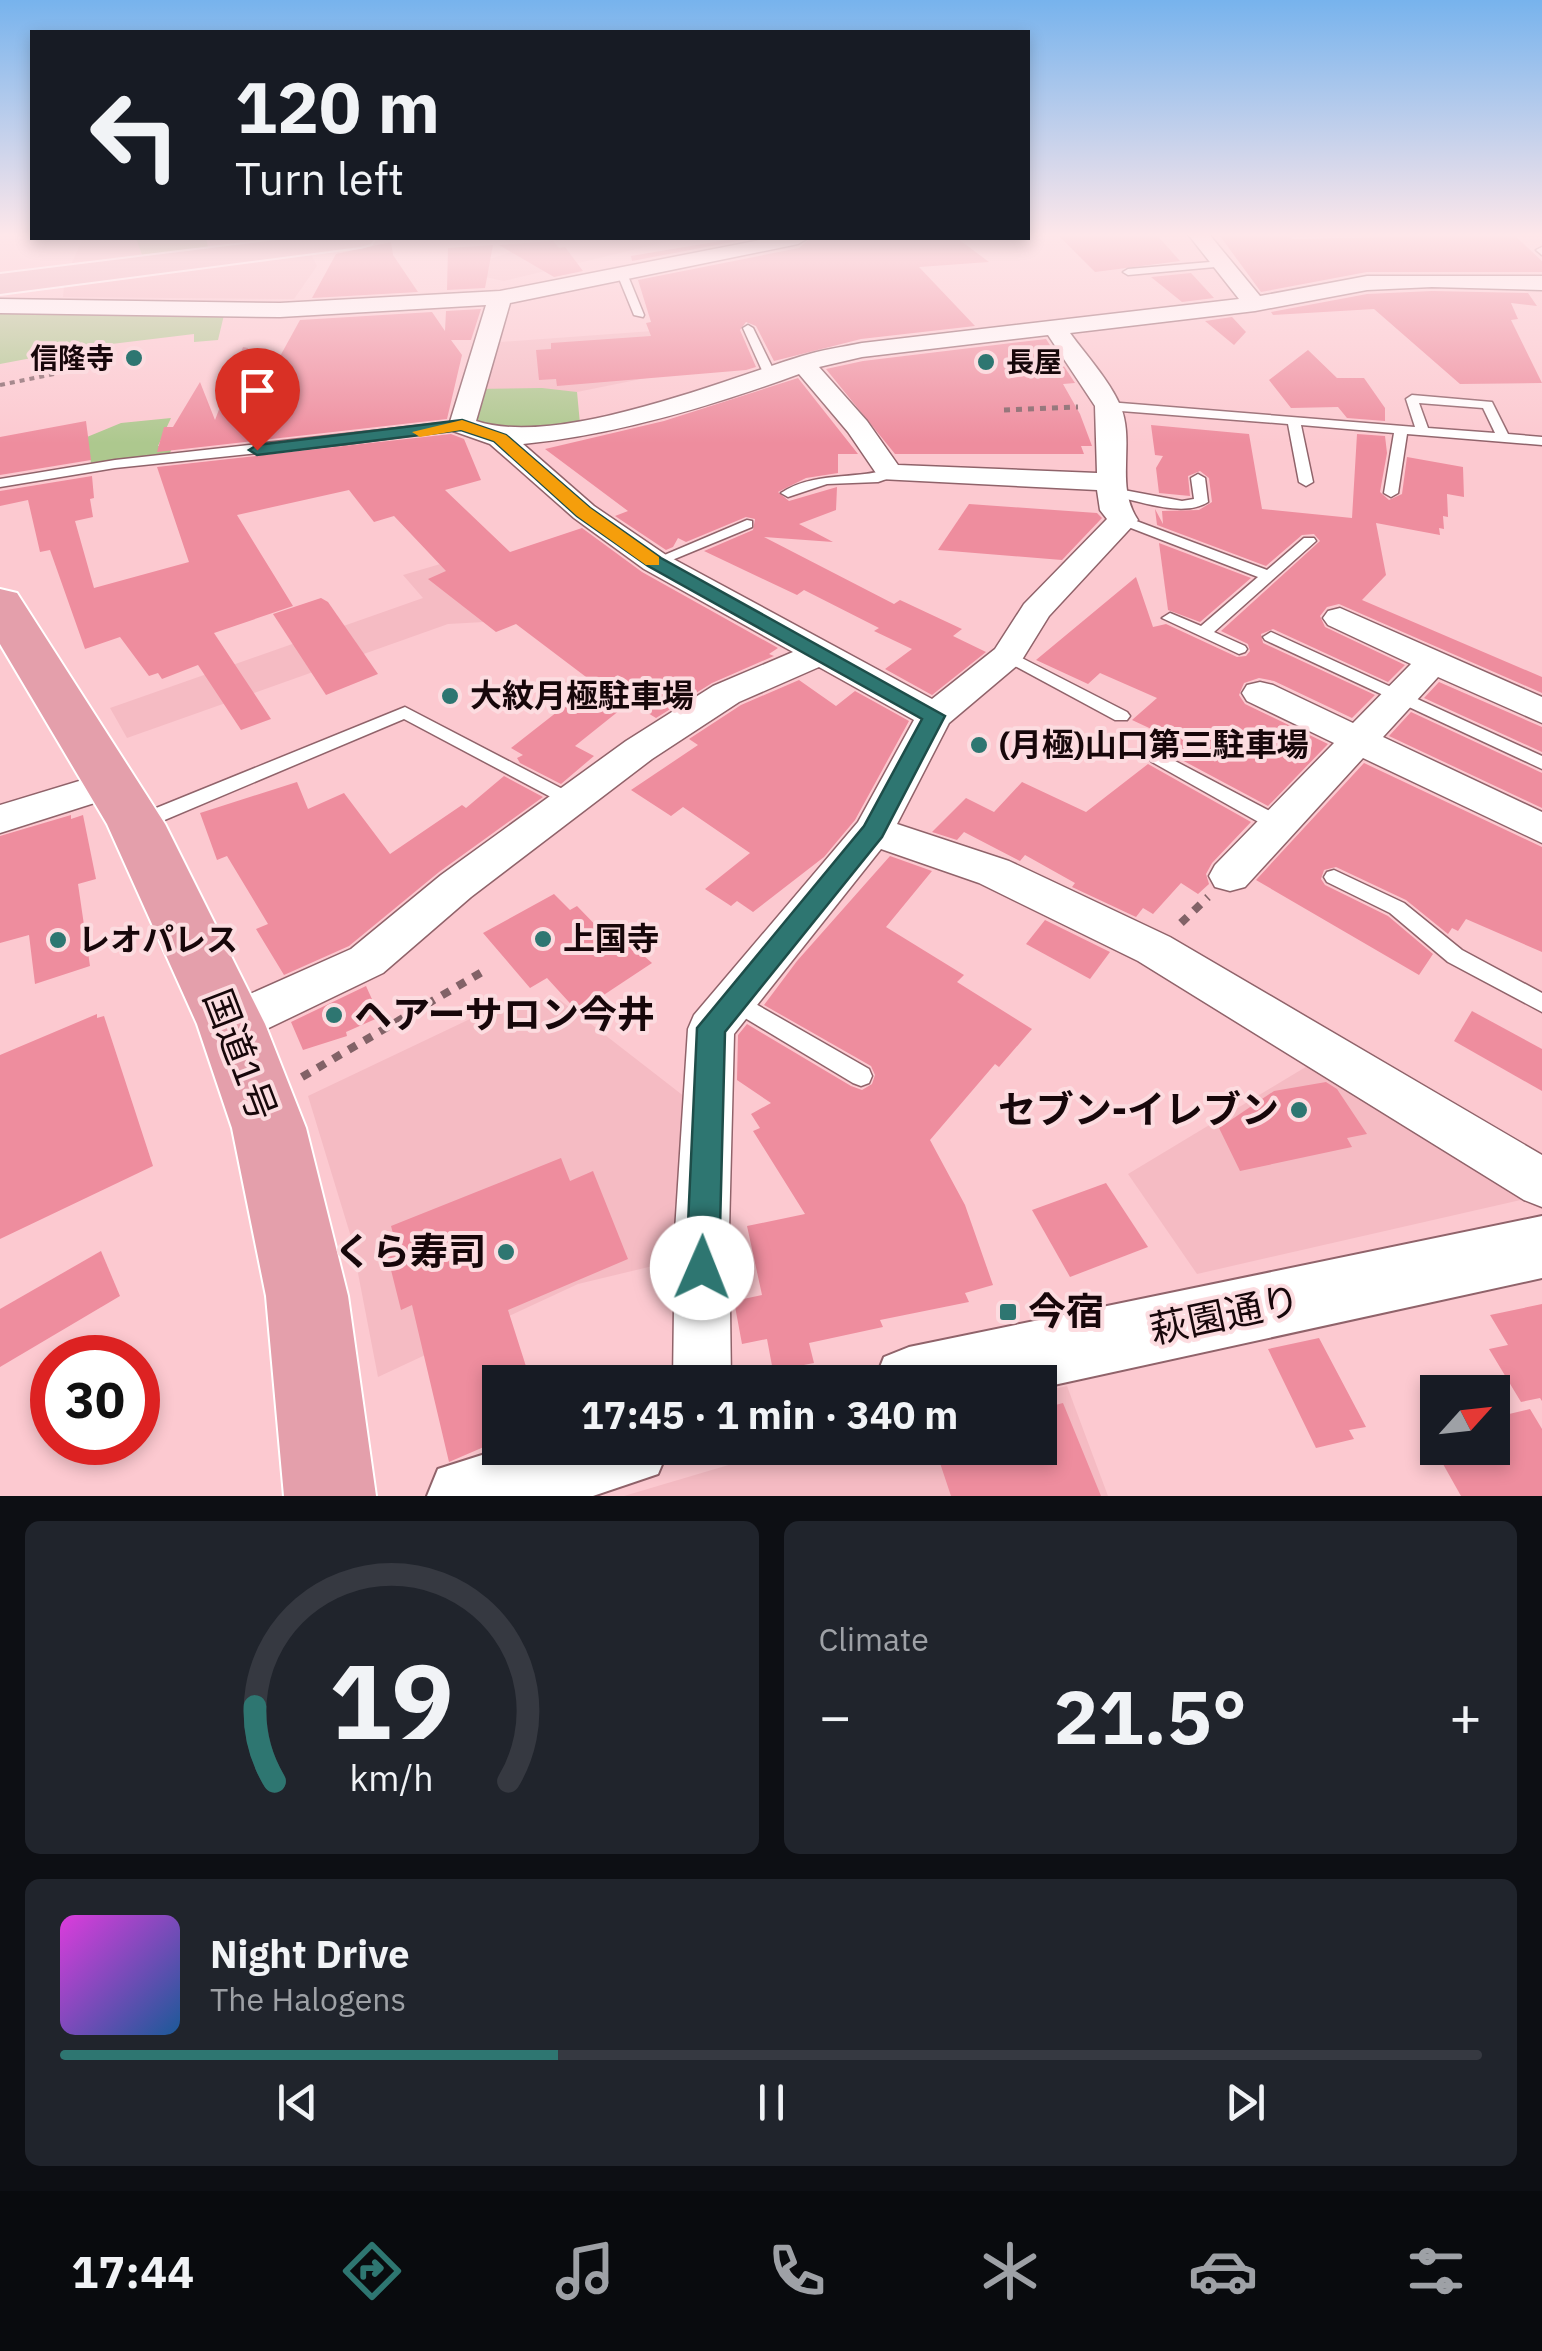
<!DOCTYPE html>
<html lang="en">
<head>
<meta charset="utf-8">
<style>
  :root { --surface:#171b24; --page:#20242c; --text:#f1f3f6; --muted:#9ea1a6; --line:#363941; --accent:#2e7671 }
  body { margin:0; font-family:"IBM Plex Sans","Noto Sans JP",sans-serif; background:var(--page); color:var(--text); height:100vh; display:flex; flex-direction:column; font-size:38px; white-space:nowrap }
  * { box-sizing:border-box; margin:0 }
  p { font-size:32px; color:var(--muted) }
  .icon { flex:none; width:55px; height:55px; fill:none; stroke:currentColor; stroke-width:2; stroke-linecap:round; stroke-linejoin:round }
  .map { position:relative; height:1496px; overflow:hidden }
  .sheet { display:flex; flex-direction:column; gap:25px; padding:25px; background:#0d0f14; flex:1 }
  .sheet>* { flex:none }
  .banner { position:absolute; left:30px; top:30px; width:1000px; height:210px; border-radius:0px; box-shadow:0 5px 15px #0003; background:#171b24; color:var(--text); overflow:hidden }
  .needle { width:65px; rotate:63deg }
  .tools { position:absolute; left:1420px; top:1375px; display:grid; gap:20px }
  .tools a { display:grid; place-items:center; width:90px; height:90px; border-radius:0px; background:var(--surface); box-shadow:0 5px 15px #0003; font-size:50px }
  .speed { position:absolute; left:30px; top:1335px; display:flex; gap:20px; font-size:50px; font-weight:700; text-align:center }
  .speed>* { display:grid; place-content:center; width:130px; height:130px; border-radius:50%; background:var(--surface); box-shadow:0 5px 15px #0003; line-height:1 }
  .speed .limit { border:15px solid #d22; background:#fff; color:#111 }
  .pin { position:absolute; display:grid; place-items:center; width:85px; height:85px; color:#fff; margin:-102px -42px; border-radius:50% 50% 50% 0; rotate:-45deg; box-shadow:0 0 10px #0007 }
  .pin .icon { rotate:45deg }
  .me { position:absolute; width:110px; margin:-55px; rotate:1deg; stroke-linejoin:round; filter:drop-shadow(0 0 8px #0008) }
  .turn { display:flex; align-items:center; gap:35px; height:210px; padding:0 40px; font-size:45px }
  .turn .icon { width:130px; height:130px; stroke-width:2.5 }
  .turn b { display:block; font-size:70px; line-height:85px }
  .big { font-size:75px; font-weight:700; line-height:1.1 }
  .sheet .tile { flex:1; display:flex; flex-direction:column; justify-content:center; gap:15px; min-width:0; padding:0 35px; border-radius:15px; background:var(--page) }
  .sheet .dial { align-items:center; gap:0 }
  .dial svg { height:260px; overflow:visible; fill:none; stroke:var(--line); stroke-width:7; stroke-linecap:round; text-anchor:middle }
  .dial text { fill:var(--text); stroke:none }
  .song { display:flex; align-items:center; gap:30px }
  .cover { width:120px; height:120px; border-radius:15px; background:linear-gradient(135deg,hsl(300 70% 55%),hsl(210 70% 35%)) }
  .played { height:10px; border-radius:5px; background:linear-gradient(90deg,var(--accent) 35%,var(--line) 35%) }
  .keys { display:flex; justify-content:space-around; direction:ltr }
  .heat { display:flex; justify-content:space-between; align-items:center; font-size:55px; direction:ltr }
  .sheet .tiles { flex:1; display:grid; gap:25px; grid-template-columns:1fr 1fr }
  .tile:last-child { grid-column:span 2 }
  .trip { position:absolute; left:482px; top:1365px; width:575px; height:100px; border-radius:0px; background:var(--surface); box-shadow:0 5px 15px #0003; font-weight:700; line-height:100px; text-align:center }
  .menu { display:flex; height:160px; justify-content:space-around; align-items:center; background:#090b0e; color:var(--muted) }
  .menu .icon { width:70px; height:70px }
  .menu .active { color:var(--accent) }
  .menu b { font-size:45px; color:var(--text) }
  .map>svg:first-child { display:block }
  .built { fill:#f5bbc3 }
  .green { fill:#adc88e }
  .building { fill:#ee8d9e }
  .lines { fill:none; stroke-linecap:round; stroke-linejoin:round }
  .service-casing { stroke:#90636a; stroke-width:3 }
  .minor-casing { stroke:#90636a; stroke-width:3 }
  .tertiary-casing { stroke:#90636a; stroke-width:4 }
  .primary-casing { stroke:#fff; stroke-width:4 }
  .trunk-casing { stroke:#fff; stroke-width:4 }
  .path-far2 { stroke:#826267; stroke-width:4; stroke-dasharray:5 5; stroke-linecap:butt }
  .path-far1 { stroke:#826267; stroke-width:5; stroke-dasharray:6 6; stroke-linecap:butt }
  .path { stroke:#826267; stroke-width:8; stroke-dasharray:9 9; stroke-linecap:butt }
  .service { fill:#fff; fill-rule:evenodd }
  .minor { fill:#fff; fill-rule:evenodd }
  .tertiary { fill:#fff; fill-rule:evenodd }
  .primary { fill:#ebb7c0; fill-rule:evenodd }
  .trunk { fill:#e49fab; fill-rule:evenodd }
  .route { fill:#2e7671; stroke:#1e4d49; stroke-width:2.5 }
  .slow { fill:#f59e0b }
  .poi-dot { fill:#2e7671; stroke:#fcdce0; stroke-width:4 }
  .labels { text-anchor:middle; stroke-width:8; stroke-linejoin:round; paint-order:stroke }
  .far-poi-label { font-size:28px; font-weight:bold; fill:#17070a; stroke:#fcdce0; text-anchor:end }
  .poi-label { font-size:32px; font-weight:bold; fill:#17070a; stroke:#fcdce0; text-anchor:start }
  .near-poi-label { font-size:38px; font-weight:bold; fill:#17070a; stroke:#fcdce0; text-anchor:start }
  .near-street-label { font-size:38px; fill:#17070a; stroke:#fcdce0 }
</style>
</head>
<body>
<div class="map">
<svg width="1542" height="1496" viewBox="0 0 1542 1496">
  <rect width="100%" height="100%" fill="#fcc9d0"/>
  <!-- built -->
  <g class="built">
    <path d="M83 238H136L142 255 71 265Z"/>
    <path d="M503 238H682L504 281 480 276 490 259 514 251Z"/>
    <path d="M310 252 317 266 294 299 63 297 64 285Z"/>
    <path d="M694 328 656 376 577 392 473 389 487 343Z"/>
    <path d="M481 552 484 622 448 624 127 738 110 708 423 598 403 575Z"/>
    <path d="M510 1000H560L685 1097 686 1258 578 1284 378 1377 351 1237 308 1096Z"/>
    <path d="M1314 1062 1525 1199 1197 1274 1128 1174Z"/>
    <path d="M1067 1386 1108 1496H624L786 1448H1040V1392Z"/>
  </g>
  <!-- green -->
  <g class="green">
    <path d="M136 238H206L208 247 142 255Z"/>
    <path d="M0 310 224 315 218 340 194 342V334L95 346 0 364Z"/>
    <path d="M542 388 577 392 580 424 500 438 462 425 473 389Z"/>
    <path d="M171 418 158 446 173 445 170 453 91 463 87 437 121 423Z"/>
  </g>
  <!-- building -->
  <g class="building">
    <path d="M1056 233H1155L1180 261 1095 272Z"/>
    <path d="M1409 233H1512L1542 261V272H1367L1261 292 1220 236 1287 235 1292 239 1410 237Z"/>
    <path d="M738 238H753L632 261 631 256Z"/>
    <path d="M811 238H957L989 262 919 267 975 326 861 339 774 361 756 326 746 322 740 330 756 367 746 370 557 386 556 379 539 380 536 350 551 349V343L651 336 646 323 651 322 638 280 799 248Z"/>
    <path d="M553 241 559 248 565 247 583 271 554 277 499 245Z"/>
    <path d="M391 242 393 255 418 292 312 298 336 254Z"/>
    <path d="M493 245 485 288 447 290 448 248Z"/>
    <path d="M1191 273 1214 298 1182 302 1151 277Z"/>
    <path d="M1432 291 1528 293 1537 306 1511 303 1518 319 1511 320 1542 383 1460 384 1374 309 1273 315 1271 312 1367 294Z"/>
    <path d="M481 309 471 340H451L462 355 447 419 157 452 164 427H173L200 382 215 420 243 347 248 348 246 418 300 320 432 312 445 331 446 311Z"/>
    <path d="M1232 317 1246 332 1234 345 1205 321Z"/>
    <path d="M1046 339 1075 383 1063 384 1080 414 1092 446H1081L1084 454H895L826 369 863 361Z"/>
    <path d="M1308 350 1337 378H1364L1385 408V421L1347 418 1338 407 1291 408 1269 380Z"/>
    <path d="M798 378 858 454H838V473L806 478 778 492 789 501 837 487 836 510 799 524 833 542 764 537 894 604 900 600 962 629 953 636 986 652 932 695 885 669 912 649 874 631 879 628 804 590 797 595 704 551 753 530 755 519 746 517 686 542 678 538 673 547 666 550 615 516 628 511 545 449 664 421Z"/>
    <path d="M86 421 91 460 0 475V437Z"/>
    <path d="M1151 425 1249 434 1262 509 1352 518 1357 434 1385 436 1387 453 1380 492 1389 500 1402 494 1407 457 1463 467 1464 497 1447 494 1448 517 1443 516 1444 529 1439 528 1440 535 1376 523 1386 575 1362 600 1542 677V693L1339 604 1327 607 1320 616 1325 627 1405 665 1388 682 1273 629 1261 634 1263 643 1375 695 1352 718 1274 681 1259 678 1244 683 1239 695 1245 704 1328 744 1268 806 1165 751 1177 741 1132 720 1157 698 1100 673 1088 684 1036 660 1136 577 1153 627 1166 624 1237 657 1246 656 1250 651 1248 644 1221 631 1320 541 1314 534 1302 535 1266 566 1157 525 1155 509 1163 524 1162 511 1199 510 1212 502 1209 478 1200 471 1188 476 1190 496 1159 493 1156 468 1163 456 1155 455Z"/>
    <path d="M451 434 464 439 481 480 445 490 510 552 582 528 642 572 778 648 769 654 774 656 712 683 656 718 630 702 575 746 594 756 561 784 520 763 517 758 523 755 511 748 594 683 516 624 496 632 428 579 446 571 394 516 374 522 349 490 237 515 293 606 214 633 271 719 241 730 198 665 162 679 158 673 149 676 120 637 85 649 50 550 40 552 28 500 0 506V491L92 476 94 498 90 499 93 517 75 521 94 588 189 562 157 467Z"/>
    <path d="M969 504 1097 513 1102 518 1062 560 938 550Z"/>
    <path d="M1159 543 1251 578 1200 622 1168 610Z"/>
    <path d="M321 598 328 602 378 674 326 695 273 614Z"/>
    <path d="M799 680 836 706 855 691 909 721 855 820 824 857 753 912 737 901 731 906 705 889 750 853 683 807 671 816 631 790 698 745 689 739 741 705Z"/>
    <path d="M1439 682 1542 727V752L1424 698Z"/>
    <path d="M1411 712 1542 773V808L1389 736Z"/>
    <path d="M1364 763 1542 847V952L1466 919 1458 931 1452 928 1448 934 1406 900 1336 867 1324 870 1321 879 1325 885 1388 916 1433 954 1419 975 1256 880Z"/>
    <path d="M1148 764 1251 822 1212 863 1206 874 1209 884 1198 894 1181 883 1153 914 1143 908 1136 917 1072 887 1075 883 1025 855 1020 861 964 832 957 840 932 832 966 798 994 812 1022 782 1086 812Z"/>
    <path d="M504 776 543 797 439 872 349 946 284 975 256 929 268 924 227 856 217 860 200 813 297 782 308 809 344 793 390 854 462 805 466 808Z"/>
    <path d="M71 815V819L83 815 96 879 78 884 90 966 35 984 29 935 0 943V836Z"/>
    <path d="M890 856 932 871 886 927 964 975 957 982 1032 1029 999 1067 995 1064 930 1140 965 1205 993 1285 965 1293 969 1302 880 1320 883 1327 809 1343 814 1363 773 1371 767 1339 742 1344 734 1301 762 1295 747 1226 805 1214 753 1131 760 1128 751 1114 771 1103 737 1080 738 1035 747 1024 851 1086 862 1090 872 1084 875 1075 871 1066 764 1005 797 961Z"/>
    <path d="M554 894 570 910 577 906 608 938 617 932 652 963 578 1012 547 978 530 988 483 933Z"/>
    <path d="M1045 920 1110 952 1090 979 1026 944Z"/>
    <path d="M366 986 380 1017 346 1032 347 1036 303 1050 291 1022Z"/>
    <path d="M1472 1011 1542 1049V1091L1454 1041Z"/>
    <path d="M97 1014V1018L104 1016 153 1166 0 1239V1055Z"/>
    <path d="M1326 1082 1337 1089 1367 1134 1347 1138 1352 1147 1240 1171 1219 1128 1274 1091Z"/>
    <path d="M561 1158 570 1181 593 1171 628 1259 508 1310 531 1382H500V1440L449 1462 412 1305 401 1310 385 1246 395 1241 391 1226Z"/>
    <path d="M1106 1183 1148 1247 1070 1277 1032 1210Z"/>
    <path d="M101 1251 120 1296 0 1367V1309Z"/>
    <path d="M1542 1304V1401L1540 1398 1521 1402 1489 1349 1508 1345 1490 1315Z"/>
    <path d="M1319 1338 1366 1427 1349 1430 1354 1439 1316 1448 1268 1349Z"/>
    <path d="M1063 1403 1101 1496H951L935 1448H1040V1409Z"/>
    <path d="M1530 1409 1542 1429V1496H1461L1434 1448H1492V1418Z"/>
  </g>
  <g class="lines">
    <!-- service casing -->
    <g class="service-casing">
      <g id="service">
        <path d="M1542 247V255L1536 250Z"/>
        <path d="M1222 261 1227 264 1226 266 1128 275 1123 272 1128 269Z"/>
        <path d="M621 268 626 271 644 315 643 317 634 315 616 271Z"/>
        <path d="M748 325 753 328 777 377 775 379 765 377 743 328Z"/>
        <path d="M1412 395 1492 402 1508 434 1542 437V445L1407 434 1398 493 1391 497 1384 493 1394 433 1301 425 1313 482 1306 486 1299 482 1288 424 1108 410 1102 406 1108 402 1415 427 1406 399ZM1419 403 1483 408 1495 433 1428 428Z"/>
        <path d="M462 421 468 425 466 428 346 444 115 468 0 487V479L115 460Z"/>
        <path d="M890 469 895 470V476L878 482 827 484 788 497 781 493C814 471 854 480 890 469Z"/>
        <path d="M1198 474 1205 478 1208 502C1183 518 1141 501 1113 496L1106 492 1113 488 1182 501 1194 499 1191 478Z"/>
        <path d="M1123 516 1267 570 1304 538H1314L1316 541 1214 632 1245 646 1247 649 1245 652 1239 654 1162 618 1170 613 1201 626 1258 577 1118 523V517Z"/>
        <path d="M747 520 752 521V527L660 565 655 566 648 562Z"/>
        <path d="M1271 632 1542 756V769L1265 640 1263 637Z"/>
        <path d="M1008 651 1127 712 1130 716 1127 720H1115L1002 659 1000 656 1002 653Z"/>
        <path d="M405 707 576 796 579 800 576 804H564L404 719 148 827H134L132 822 134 817Z"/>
        <path d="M1158 752 1285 819 1287 824 1285 829H1271L1152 762 1149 758Z"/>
        <path d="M1334 870 1404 903 1462 950 1542 993V1012L1448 962 1390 913 1327 882 1324 877 1327 872Z"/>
        <path d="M733 991 869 1069 872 1076 869 1083 861 1086 853 1083 725 1006 722 1000 725 994Z"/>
      </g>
    </g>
    <!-- minor casing -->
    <g class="minor-casing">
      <g id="minor">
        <path d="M1187 233H1208L1260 296 1367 276H1542V290L1432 287 1367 290 1255 311 1070 333C1086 355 1109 380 1120 405 1136 442 1114 485 1138 520L1049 616 1020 663 949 723 897 824 1009 861 1170 937 1542 1155V1207L1524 1200 1138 961 979 883 881 849 734 1034 729 1231 731 1382H673L675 1231 688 1029 694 1015 858 822 914 720 819 667 739 702 652 759 471 897 383 973 248 1038 231 1043 214 1038 208 1024 214 1010 351 949 441 875 626 741 713 686 793 652 644 569 574 518 490 444 453 431 449 425 486 305 280 317 0 313V299L280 303 500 291 770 238H808L798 244 510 303 476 421C557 448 721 381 802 356 821 350 842 347 862 343L1239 299ZM1048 335 1095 406 1097 473 898 465 867 421 819 367 862 357ZM799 374 848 432 880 479 1097 490 1100 510 1107 519 1024 604 995 649 932 699 666 555 594 506 523 444C616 435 712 406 799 374Z"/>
        <path d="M1340 608 1542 697V723L1438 677 1383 737 1542 812V843L1363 758 1245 887 1230 891 1215 887 1209 876 1215 865 1334 743 1247 701 1242 693 1247 685 1260 682 1273 685 1353 723 1411 664 1328 625 1323 618 1328 611Z"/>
        <path d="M112 771 126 775 131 784 126 793 0 833V805Z"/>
      </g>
    </g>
    <!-- tertiary casing -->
    <g class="tertiary-casing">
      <g id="tertiary">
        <path d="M1542 1216V1278L1040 1388V1382H874L884 1357 909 1347Z"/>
        <path d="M504 1448H669L658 1474 593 1496H427L438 1469Z"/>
      </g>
    </g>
    <!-- primary casing -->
    <g class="primary-casing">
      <path id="primary" d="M293 238H375L371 244 360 247 0 294V274Z"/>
    </g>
    <!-- trunk casing -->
    <g class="trunk-casing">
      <path id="trunk" d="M0 589 17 593 165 824 265 1024 306 1128 348 1296 376 1496H284L266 1296 232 1128 197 1024 107 824 0 644Z"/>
    </g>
    <!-- path-far2 -->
    <path class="path-far2" d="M0 385 79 369"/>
    <!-- path-far1 -->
    <path class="path-far1" d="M1004 410 1078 407"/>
    <!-- path -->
    <g class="path">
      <path d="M1181 923 1208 897"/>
      <path d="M302 1077 482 972"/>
    </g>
    <!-- service -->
    <use href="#service" class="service"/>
    <!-- minor -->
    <use href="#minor" class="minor"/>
    <!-- tertiary -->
    <use href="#tertiary" class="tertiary"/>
    <!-- primary -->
    <use href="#primary" class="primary"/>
    <!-- trunk -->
    <use href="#trunk" class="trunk"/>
  </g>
  <!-- sky -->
  <linearGradient id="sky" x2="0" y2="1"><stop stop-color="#77b3ed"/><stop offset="0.53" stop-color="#fee7ea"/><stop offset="1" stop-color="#fee7ea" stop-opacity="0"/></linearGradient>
  <rect width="1542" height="443" fill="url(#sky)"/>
  <!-- route -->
  <path class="route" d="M462 420 506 435 590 508 661 558 945 716 882 837 725 1032 719 1268 714 1280 702 1285 690 1280 686 1268 697 1028 864 826 922 719 648 566 577 516 494 441 461 430 257 455 249 450 257 445Z"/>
  <!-- slow -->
  <path class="slow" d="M462 420 506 435 590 508 659 557V565H646L577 516 494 441 461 430 420 437 412 432Z"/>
  <!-- markers -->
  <g class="poi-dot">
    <circle cx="134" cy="358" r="10"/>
    <circle cx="986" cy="362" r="10"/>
    <circle cx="450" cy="696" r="10"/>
    <circle cx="979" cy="745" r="10"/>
    <circle cx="543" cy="939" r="10"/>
    <circle cx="58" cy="940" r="10"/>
    <circle cx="334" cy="1015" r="10"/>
    <circle cx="1299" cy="1110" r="10"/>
    <circle cx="506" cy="1252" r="10"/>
    <rect x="998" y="1302" width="20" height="20" rx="5"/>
  </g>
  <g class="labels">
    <!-- far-poi labels -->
    <g class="far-poi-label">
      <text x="114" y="368">信隆寺</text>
      <text x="1006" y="372" text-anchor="start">長屋</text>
    </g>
    <!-- poi labels -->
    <g class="poi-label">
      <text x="470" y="707">大紋月極駐車場</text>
      <text x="999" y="756">(月極)山口第三駐車場</text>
      <text x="563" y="950">上国寺</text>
      <text x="78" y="951">レオパレス</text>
    </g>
    <!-- near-poi labels -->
    <g class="near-poi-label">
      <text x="354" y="1028">ヘアーサロン今井</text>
      <text x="1279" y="1123" text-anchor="end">セブン-イレブン</text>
      <text x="486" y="1265" text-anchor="end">くら寿司</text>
      <text x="1028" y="1325">今宿</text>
    </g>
    <!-- near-street labels -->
    <g class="near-street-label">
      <text transform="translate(240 1055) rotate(69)" y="13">国道1号</text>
      <text transform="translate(1225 1315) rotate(-12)" y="13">萩園通り</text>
    </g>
  </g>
</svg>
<div class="tools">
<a><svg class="needle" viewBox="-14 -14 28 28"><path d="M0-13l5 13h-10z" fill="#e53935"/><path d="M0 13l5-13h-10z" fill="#9ea1a6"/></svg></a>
</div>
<div class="speed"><div class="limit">30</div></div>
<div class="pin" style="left:257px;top:450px;background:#d93025"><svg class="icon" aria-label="arrive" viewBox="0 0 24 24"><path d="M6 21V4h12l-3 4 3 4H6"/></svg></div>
<svg class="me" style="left:702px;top:1268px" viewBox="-20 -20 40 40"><circle r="19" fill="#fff"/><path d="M0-13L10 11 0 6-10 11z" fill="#2e7671"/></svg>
<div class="trip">17:45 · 1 min · 340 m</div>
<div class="banner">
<div class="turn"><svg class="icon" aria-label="left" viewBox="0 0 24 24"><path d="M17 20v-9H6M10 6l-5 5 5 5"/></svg><div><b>120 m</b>Turn left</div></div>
</div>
</div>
<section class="sheet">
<div class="tiles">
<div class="tile dial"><svg viewBox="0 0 100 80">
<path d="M14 69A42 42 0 1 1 86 69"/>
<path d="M14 69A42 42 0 0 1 8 46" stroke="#2e7671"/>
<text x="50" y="56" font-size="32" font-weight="700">19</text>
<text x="50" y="72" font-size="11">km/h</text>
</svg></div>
<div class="tile"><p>Climate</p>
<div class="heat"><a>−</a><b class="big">21.5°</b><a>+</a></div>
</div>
<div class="tile">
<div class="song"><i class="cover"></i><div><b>Night Drive</b><p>The Halogens</p></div></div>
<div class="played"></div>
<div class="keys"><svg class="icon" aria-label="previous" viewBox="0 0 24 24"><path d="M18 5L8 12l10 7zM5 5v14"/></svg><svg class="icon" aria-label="pause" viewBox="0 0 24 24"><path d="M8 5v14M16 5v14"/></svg><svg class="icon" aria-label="next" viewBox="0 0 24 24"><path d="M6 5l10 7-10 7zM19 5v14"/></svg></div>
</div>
</div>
</section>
<nav class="menu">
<b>17:44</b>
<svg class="icon active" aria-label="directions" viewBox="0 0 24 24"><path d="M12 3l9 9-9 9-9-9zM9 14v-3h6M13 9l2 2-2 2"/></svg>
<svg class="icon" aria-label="music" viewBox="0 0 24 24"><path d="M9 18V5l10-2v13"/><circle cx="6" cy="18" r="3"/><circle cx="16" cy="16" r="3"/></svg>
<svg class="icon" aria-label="phone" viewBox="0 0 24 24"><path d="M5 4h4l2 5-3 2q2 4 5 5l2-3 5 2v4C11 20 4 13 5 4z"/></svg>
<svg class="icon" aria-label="climate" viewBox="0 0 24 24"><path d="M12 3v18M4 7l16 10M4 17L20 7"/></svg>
<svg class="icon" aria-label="car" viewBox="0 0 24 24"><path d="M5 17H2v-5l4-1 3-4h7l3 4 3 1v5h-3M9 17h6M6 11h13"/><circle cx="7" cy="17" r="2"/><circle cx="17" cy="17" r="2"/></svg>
<svg class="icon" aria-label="filters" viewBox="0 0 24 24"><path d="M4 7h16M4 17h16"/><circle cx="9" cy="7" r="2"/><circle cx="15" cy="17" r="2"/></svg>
</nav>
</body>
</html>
